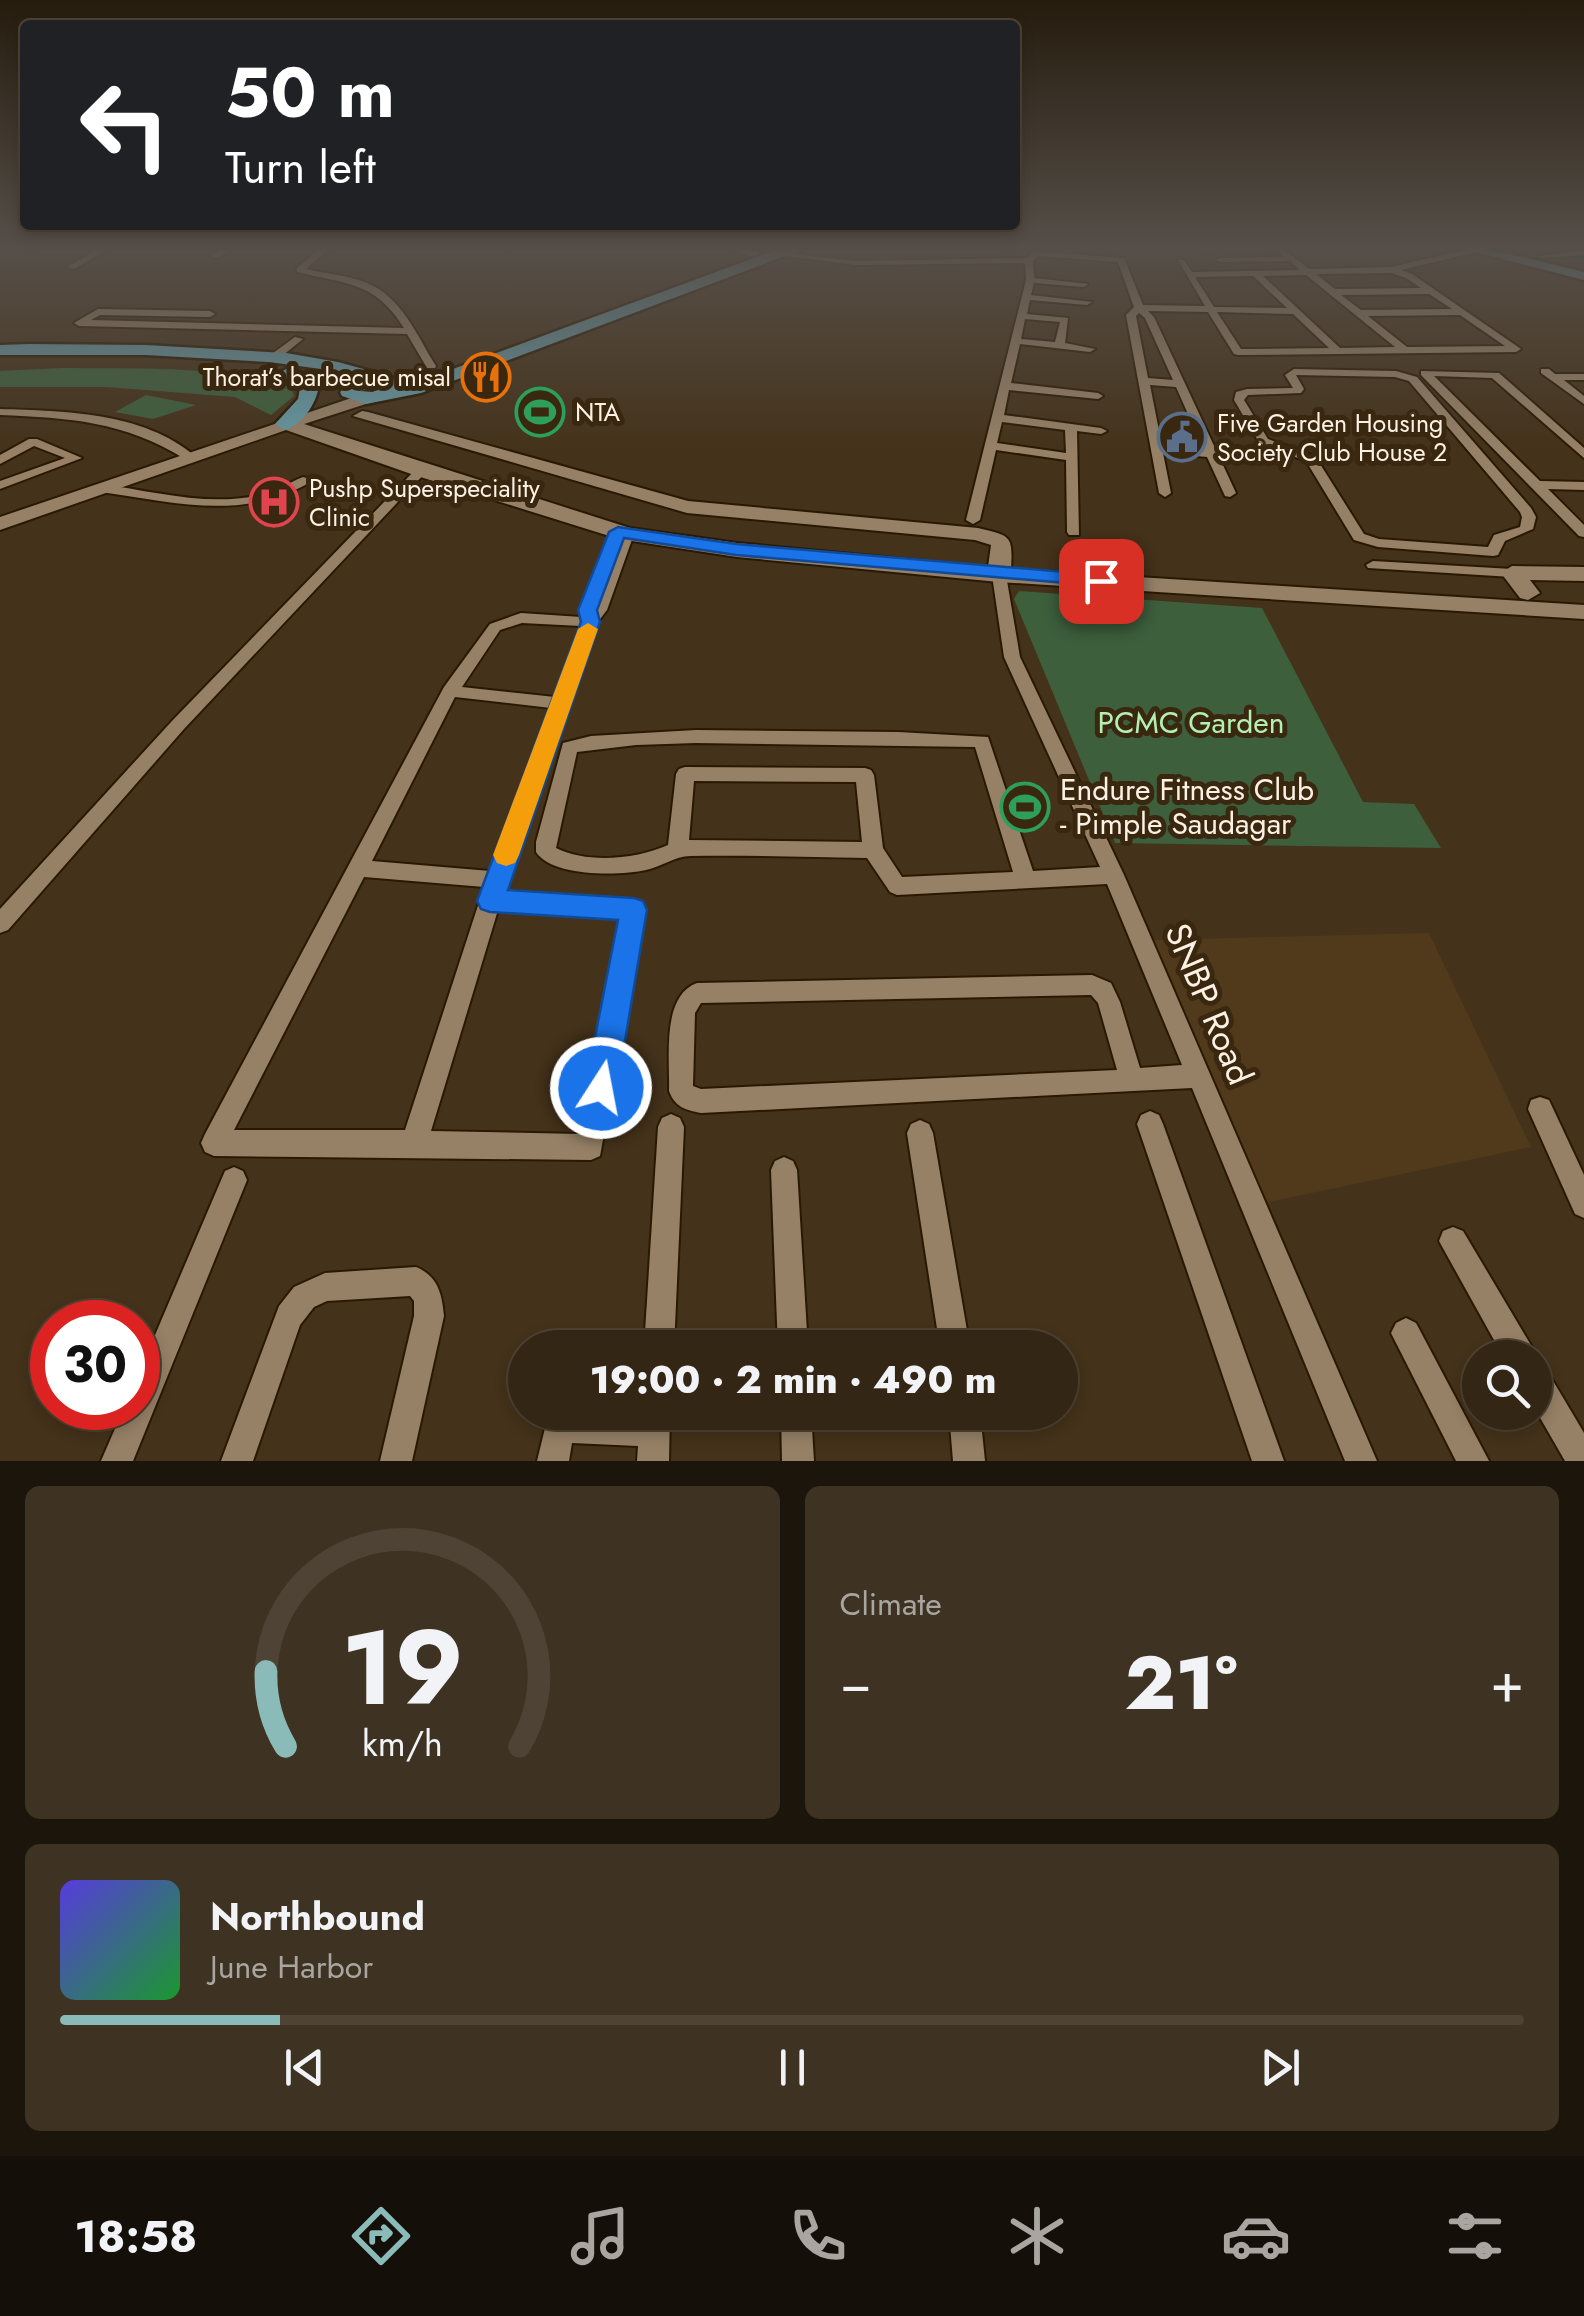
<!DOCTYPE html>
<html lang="en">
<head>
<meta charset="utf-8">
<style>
  :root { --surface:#332614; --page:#3e3222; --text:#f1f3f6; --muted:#a9a5a0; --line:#4e4334; --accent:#8bbbb9 }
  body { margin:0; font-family:Jost,sans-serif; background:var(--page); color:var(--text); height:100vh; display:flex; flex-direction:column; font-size:38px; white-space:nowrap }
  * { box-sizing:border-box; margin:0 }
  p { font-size:32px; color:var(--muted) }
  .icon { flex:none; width:55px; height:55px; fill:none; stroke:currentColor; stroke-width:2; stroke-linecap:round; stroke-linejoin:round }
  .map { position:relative; height:1461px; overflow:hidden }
  .side { display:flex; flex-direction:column; gap:25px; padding:25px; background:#1c150b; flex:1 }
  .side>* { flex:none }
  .banner { position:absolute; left:20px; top:20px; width:1000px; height:210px; border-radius:10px; box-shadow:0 5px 15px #0003,0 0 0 2px var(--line); background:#202124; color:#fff; overflow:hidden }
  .buttons { position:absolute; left:1462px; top:1340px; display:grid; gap:20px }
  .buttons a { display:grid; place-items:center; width:90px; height:90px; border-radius:50%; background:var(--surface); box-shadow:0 5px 15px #0003,0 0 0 2px var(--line); font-size:50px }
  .speed { position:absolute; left:30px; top:1300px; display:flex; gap:20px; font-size:50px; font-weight:700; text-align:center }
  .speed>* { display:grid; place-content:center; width:130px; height:130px; border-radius:50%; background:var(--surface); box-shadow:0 5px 15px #0003,0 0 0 2px var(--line); line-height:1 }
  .speed .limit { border:15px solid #d22; background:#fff; color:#111 }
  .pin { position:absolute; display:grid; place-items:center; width:85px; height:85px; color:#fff; margin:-42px; border-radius:20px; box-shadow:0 5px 15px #0006 }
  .me { position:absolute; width:110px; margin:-55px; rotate:11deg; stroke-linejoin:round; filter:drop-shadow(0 0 8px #0008) }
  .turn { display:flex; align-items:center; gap:35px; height:210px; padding:0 40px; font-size:45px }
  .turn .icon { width:130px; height:130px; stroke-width:2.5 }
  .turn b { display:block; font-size:70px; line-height:85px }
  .big { font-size:75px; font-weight:800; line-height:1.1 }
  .side .card { flex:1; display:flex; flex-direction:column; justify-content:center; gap:15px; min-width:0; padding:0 35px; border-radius:15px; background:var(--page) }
  .side .dial { align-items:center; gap:0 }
  .dial svg { height:260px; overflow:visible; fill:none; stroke:var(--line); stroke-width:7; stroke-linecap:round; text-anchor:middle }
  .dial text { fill:var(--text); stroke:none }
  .song { display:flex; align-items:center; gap:30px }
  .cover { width:120px; height:120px; border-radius:15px; background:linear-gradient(135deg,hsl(250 70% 55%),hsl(130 70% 35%)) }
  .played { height:10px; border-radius:5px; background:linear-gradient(90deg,var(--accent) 15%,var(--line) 15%) }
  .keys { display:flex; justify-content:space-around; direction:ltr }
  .heat { display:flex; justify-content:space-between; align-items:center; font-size:55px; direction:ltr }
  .side .tiles { flex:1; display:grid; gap:25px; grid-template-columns:1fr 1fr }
  .card:last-child { grid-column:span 2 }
  .trip { position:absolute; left:508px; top:1330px; width:570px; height:100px; border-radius:50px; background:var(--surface); box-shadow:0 5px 15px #0003,0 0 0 2px var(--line); font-weight:800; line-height:100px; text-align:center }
  .menu { display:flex; height:160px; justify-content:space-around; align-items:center; background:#140f08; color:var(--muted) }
  .menu .icon { width:70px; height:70px }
  .menu .active { color:var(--accent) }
  .menu b { font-size:45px; color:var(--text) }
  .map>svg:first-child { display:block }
  .built { fill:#513a1c }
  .green { fill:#3d5f3c }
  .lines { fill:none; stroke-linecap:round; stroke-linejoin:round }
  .street-casing { stroke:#2a1902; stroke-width:4 }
  .secondary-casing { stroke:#2a1902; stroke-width:4 }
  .primary-casing { stroke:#2a1902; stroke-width:5 }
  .street { fill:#968167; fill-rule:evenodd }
  .secondary { fill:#968167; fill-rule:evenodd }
  .primary { fill:#6598a4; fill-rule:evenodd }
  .route { fill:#1a73e8; stroke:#114b97; stroke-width:2.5 }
  .slow { fill:#f59e0b }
  .labels { text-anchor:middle; stroke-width:10; stroke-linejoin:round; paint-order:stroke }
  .far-poi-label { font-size:25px; fill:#fdf1e3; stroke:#392710; text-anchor:start }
  .park-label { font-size:30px; fill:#b2f0b1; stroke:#392710 }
  .poi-label { font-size:30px; fill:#fdf1e3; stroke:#392710; text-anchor:start }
  .near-street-label { font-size:35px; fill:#fdf1e3; stroke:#392710 }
</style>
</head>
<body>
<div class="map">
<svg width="1584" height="1461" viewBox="0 0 1584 1461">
  <rect width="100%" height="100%" fill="#44321a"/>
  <!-- built -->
  <path class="built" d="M1429 933 1531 1147 1264 1203 1153 940Z"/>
  <!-- green -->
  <g class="green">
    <path d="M63 368C136 369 220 365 291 387L294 396 271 415 235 397 106 387H0V371Z"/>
    <path d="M146 395 196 405 153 419 115 412Z"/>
    <path d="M1019 591 1262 608 1363 802 1414 804 1441 848 1115 843 1014 599Z"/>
  </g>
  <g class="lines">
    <!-- street casing -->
    <g class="street-casing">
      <g id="street">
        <path d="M102 247H112L74 269 67 267Z"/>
        <path d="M225 247H235L217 258 210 256Z"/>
        <path d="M322 247H331L306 269C326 274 348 275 367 283 402 297 417 336 436 366L435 368H427L407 334 79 326 74 323 98 309 210 311 215 314 210 317 100 315 91 320 404 328C375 281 345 284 297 272V268Z"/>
        <path d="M1038 247H1047L1042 252 1124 258 1143 305 1205 306 1178 260H1184L1192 272 1300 270 1290 261 1219 262 1215 260 1219 258 1284 257 1278 251 1282 249 1310 269 1391 267 1474 248 1477 252 1401 270 1412 274 1521 349 1516 352 1238 355 1234 354 1208 312 1148 311 1154 317 1236 493 1230 497 1225 496 1207 457 1163 453 1171 493 1165 497 1159 493 1126 315 1134 307 1118 262 1038 256 1033 261 1034 278 1088 284 1084 287 1034 283 1031 295 1092 302 1087 305 1030 300 1027 314 1068 318 1065 343 1095 349 1090 352 1020 344 1011 383 1098 393 1103 396 1098 399 1009 390 1004 415 1101 428 1107 431 1101 434 1077 431 1079 535H1069L1067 532 1066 460 996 450 980 520 973 524 966 520 1026 280 1025 263 856 265 770 254 774 252 856 261 1027 258ZM1391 273 1406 278 1421 288 1335 289 1316 274ZM1306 275 1395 347 1340 348 1263 276ZM1253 276 1287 308 1214 307 1195 277ZM1429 294 1452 309 1361 310 1341 295ZM1217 312 1293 314 1329 348 1241 349ZM1139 313 1145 318 1173 380 1148 378 1136 316ZM1460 315 1505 346 1407 347 1368 316ZM1025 319 1060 322 1055 342 1021 339ZM1150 385 1176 387 1204 450 1162 446ZM1002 422 1065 430 1066 453 997 443Z"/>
        <path d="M1200 247H1208L1211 251 1204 253Z"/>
        <path d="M1584 251V255L1541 258 1537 256Z"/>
        <path d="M295 337 303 339 277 360H269V356Z"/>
        <path d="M1294 369 1396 371 1417 377 1531 508 1536 517 1533 529 1505 541 1498 555 1493 556 1378 547 1354 540 1306 461 1260 444 1234 400 1236 392 1247 389 1293 388 1285 375ZM1296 375 1395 377 1409 381 1520 512 1522 517 1520 527 1494 535 1488 547 1379 539 1364 534 1315 456 1268 439 1244 400 1248 395 1301 393 1304 389Z"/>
        <path d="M1541 369H1549L1555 374H1584V380H1564L1584 396V404L1541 373Z"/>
        <path d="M1421 371 1499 373 1584 448V458L1492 378 1434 376 1540 481 1584 482V490L1548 489 1584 525V537L1579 536 1421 375Z"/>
        <path d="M0 409C65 411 143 412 195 456L185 459C123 421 70 418 0 415Z"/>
        <path d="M29 439H37L82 458 0 489V481L65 458 34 446 0 464V455Z"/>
        <path d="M417 468 427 471 184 729 8 930 0 933V909L172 721Z"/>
        <path d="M303 477 307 478V484C240 521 173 502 101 492L95 488 101 484C152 491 208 507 259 495 275 492 288 483 303 477Z"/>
        <path d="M618 528 634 534 607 610 597 623 503 893 634 901 641 904 645 910 600 1156 591 1160 214 1156 205 1152 201 1143 205 1134 444 687 490 624 521 613 581 617 580 610 611 532ZM522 623 581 626 555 697 462 687 500 630ZM455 697 551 708 490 871 372 861ZM364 877 484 887 405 1130H234ZM498 910 622 918 581 1134 431 1131Z"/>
        <path d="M1373 561 1512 569 1519 573 1512 577 1368 568 1366 565Z"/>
        <path d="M999 571 1006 575 1020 657 1124 875 1377 1461H1345L1192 1088 701 1113C685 1110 675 1107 669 1091 670 1058 661 996 697 983L1092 975 1111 983 1120 1002 1140 1068 1182 1065 1107 884 897 895 890 892 867 858C808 857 749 855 690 856 675 856 661 867 646 870 619 876 552 877 536 852V842L563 743 591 736 696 730 898 732 988 737 1033 871 1100 867 1004 657 992 575ZM696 743 975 747 1013 872 902 877 883 848 874 775 871 770 865 768 685 767 679 769 676 774 668 845C637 859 588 864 556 848L577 752 636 745ZM694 781 856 782 862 842 689 840ZM1091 995 1098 1003 1117 1070 701 1089 693 1086 695 1013 701 1003Z"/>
        <path d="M1540 1097 1549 1100 1584 1175V1218L1575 1214 1528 1109 1531 1100Z"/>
        <path d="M1150 1111 1159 1115 1163 1124 1284 1461H1252L1137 1124 1141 1115Z"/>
        <path d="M671 1114 680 1118 684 1127 674 1348H644L658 1127 662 1118Z"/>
        <path d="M920 1120 929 1124 933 1133 970 1348H940L907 1133 911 1124Z"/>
        <path d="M784 1157 793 1161 797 1170 808 1348H778L771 1170 775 1161Z"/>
        <path d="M234 1167 243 1171 247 1180 133 1461H101L124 1408H138V1375L225 1171Z"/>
        <path d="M1453 1227 1463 1231 1532 1347 1536 1358 1535 1360V1358H1504L1439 1241 1443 1231Z"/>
        <path d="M416 1267C438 1276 442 1294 444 1316L412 1461H380L414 1316V1301L410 1296 327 1301 314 1307 300 1325 253 1461H221L279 1306 294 1287 325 1273Z"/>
        <path d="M1406 1318 1416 1323 1489 1461H1456L1391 1333 1396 1323Z"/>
        <path d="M1535 1365 1546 1369 1584 1433V1461H1565L1535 1409Z"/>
        <path d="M556 1412 639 1415 640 1412H670L669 1461H637L638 1446 572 1443 569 1461H537L548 1416Z"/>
        <path d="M781 1412H811L814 1461H782Z"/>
        <path d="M949 1412H980L985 1461H953Z"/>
      </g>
    </g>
    <!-- secondary casing -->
    <g class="secondary-casing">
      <g id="secondary">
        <path d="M721 247H744L760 253 754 257Z"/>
        <path d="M366 393 372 394V402L304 424 630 528 737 543 988 567 991 545 975 540 687 513 353 416 362 411 368 412 688 501 978 528C1011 536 1013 535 1011 569L1584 605V619L999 582 737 557 619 539 414 475 286 430 0 530V517Z"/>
        <path d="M1512 566 1584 567V581L1530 580 1540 593 1528 600 1520 598 1501 573Z"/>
      </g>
    </g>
    <!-- primary casing -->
    <g class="primary-casing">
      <g id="primary">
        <path d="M784 247H809L421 393 366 404 342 396 340 392 353 379 321 369 269 362 146 355H0V345L29 344 146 345 286 353 338 362 389 376 403 384H412ZM380 386 373 392 360 391Z"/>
        <path d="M1456 247H1480L1584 272V280Z"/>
        <path d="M288 368 319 386C316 404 303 424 285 430L275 424 298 399 300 388 279 373Z"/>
      </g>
    </g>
    <!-- street -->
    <use href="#street" class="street"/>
    <!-- secondary -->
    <use href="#secondary" class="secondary"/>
    <!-- primary -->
    <use href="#primary" class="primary"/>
  </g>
  <!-- sky -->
  <linearGradient id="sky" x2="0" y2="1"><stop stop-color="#251c0e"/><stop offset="0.55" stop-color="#564f49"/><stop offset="1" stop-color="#564f49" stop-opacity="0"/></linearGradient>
  <rect width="1584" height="451" fill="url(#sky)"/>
  <!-- route -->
  <path class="route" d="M618 527 736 544 1101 575 1111 581 1101 586 736 555 624 538 597 610 600 622 508 890 634 898 643 901 647 910 617 1088 613 1099 601 1103 590 1099 585 1088 618 920 490 912 481 909 477 901 581 622 578 610 609 532Z"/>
  <!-- slow -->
  <path class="slow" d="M588 623 598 629 519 855 515 863 506 866 497 863 493 855 578 629Z"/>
  <!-- icons -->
  <defs>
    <g id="restaurant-ring" transform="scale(2.5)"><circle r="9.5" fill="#392710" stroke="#e8710a" stroke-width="1.5"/><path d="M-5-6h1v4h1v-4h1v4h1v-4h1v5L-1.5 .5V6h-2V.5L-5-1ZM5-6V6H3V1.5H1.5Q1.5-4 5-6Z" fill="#e8710a"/></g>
    <g id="stadium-ring" transform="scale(2.5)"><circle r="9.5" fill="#392710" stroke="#2e9e5b" stroke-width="1.5"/><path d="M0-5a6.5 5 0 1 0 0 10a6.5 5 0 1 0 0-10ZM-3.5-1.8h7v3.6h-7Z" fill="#2e9e5b"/></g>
    <g id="civic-ring" transform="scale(2.5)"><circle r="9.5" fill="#392710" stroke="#5c6f8a" stroke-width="1.5"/><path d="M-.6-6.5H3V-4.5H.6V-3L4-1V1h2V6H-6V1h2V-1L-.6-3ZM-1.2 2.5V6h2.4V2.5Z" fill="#5c6f8a"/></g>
    <g id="hospital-ring" transform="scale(2.5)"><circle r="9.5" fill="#392710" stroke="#e0444e" stroke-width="1.5"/><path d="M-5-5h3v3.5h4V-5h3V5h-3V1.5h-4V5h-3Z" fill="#e0444e"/></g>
  </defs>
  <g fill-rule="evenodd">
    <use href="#restaurant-ring" x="486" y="377"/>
    <use href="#stadium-ring" x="540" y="412"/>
    <use href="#civic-ring" x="1182" y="437"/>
    <use href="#hospital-ring" x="274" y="502"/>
    <use href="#stadium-ring" x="1025" y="807"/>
  </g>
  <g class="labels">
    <!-- far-poi labels -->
    <g class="far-poi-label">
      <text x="451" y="386" text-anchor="end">Thorat’s barbecue misal</text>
      <text x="575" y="421">NTA</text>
      <text x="1217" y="432">Five Garden Housing<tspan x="1217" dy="29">Society Club House 2</tspan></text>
      <text x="309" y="497">Pushp Superspeciality<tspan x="309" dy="29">Clinic</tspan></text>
    </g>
    <!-- park labels -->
    <g class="park-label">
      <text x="1191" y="733">PCMC Garden</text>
    </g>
    <!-- poi labels -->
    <g class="poi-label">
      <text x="1060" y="800">Endure Fitness Club<tspan x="1060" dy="34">- Pimple Saudagar</tspan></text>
    </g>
    <!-- near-street labels -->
    <g class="near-street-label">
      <text transform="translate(1209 1004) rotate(67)" y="12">SNBP Road</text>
    </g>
  </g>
</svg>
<div class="buttons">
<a><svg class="icon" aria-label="search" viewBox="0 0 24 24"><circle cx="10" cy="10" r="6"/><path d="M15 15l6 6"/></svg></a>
</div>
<div class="speed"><div class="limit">30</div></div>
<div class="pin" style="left:1101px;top:581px;background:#d93025"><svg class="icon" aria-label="arrive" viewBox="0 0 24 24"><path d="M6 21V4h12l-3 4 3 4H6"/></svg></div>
<svg class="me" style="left:601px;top:1088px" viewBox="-20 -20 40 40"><circle r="17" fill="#1a73e8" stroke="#fff" stroke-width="3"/><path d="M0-11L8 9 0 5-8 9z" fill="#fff"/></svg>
<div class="trip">19:00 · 2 min · 490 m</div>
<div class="banner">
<div class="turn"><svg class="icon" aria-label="left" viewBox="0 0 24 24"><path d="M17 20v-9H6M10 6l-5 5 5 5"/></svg><div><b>50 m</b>Turn left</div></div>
</div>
</div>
<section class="side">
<div class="tiles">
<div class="card dial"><svg viewBox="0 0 100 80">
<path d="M14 69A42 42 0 1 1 86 69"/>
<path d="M14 69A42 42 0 0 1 8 46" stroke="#8bbbb9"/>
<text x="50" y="56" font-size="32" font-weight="700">19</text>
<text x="50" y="72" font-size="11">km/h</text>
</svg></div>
<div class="card"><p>Climate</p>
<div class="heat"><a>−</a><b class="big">21°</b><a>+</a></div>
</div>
<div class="card">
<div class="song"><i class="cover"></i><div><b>Northbound</b><p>June Harbor</p></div></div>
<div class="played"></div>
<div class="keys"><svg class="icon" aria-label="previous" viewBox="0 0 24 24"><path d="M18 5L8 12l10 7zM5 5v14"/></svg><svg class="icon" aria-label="pause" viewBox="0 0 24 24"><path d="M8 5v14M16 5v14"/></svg><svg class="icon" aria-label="next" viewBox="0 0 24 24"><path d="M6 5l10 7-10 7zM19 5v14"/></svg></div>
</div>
</div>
</section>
<nav class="menu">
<b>18:58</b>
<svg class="icon active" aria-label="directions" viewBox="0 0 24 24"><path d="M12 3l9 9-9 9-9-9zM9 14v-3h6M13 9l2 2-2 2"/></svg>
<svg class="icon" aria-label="music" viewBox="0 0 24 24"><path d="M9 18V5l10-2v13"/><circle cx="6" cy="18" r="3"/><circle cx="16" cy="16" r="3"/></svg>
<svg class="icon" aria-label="phone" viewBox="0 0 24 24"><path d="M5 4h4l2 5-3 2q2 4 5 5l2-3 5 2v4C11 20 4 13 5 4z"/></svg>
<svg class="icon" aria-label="climate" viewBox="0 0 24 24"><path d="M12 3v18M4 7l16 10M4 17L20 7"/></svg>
<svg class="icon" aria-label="car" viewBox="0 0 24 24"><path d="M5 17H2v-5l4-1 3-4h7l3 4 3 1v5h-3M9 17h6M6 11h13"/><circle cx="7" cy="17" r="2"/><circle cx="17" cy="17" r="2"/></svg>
<svg class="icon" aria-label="filters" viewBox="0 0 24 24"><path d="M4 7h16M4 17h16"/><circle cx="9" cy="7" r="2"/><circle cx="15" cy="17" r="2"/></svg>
</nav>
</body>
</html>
